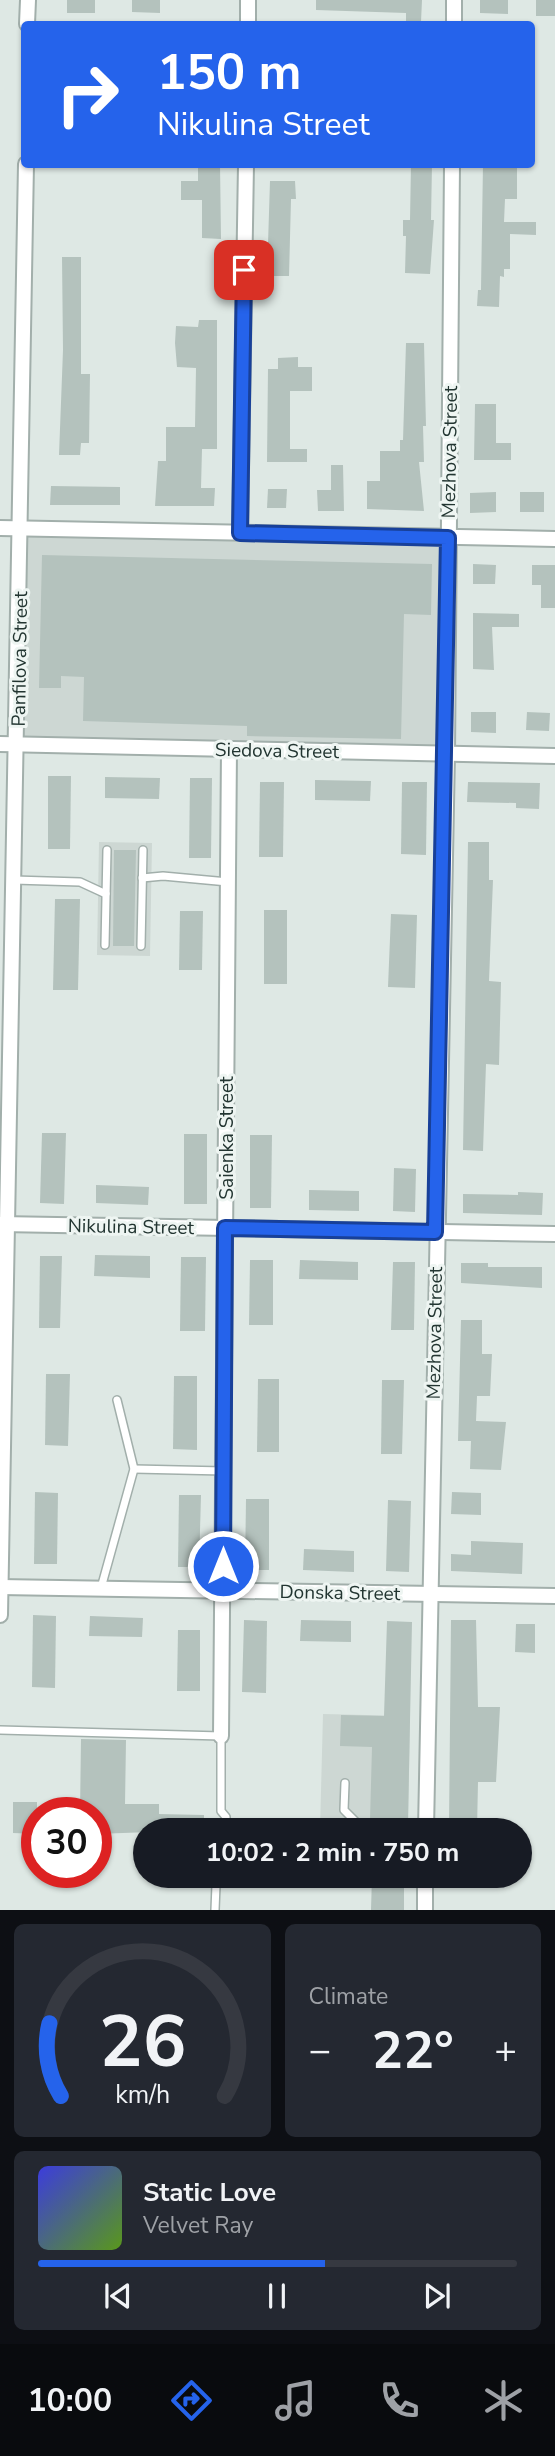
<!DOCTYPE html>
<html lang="en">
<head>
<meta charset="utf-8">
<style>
  :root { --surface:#171b24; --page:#242831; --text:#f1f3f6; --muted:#9ea1a6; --line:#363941; --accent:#2563eb }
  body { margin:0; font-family:"Nunito Sans",sans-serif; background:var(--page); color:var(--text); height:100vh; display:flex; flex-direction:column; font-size:26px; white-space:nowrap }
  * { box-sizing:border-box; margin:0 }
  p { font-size:23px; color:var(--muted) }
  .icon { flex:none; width:38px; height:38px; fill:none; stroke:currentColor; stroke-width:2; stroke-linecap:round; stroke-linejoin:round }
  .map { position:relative; height:1910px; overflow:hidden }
  .details { display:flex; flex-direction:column; gap:14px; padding:14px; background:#0d0f14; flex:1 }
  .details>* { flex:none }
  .banner { position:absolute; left:21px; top:21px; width:514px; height:147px; border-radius:7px; box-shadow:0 2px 5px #0004; background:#2563eb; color:#fff; overflow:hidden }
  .speed { position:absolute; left:21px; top:1797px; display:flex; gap:14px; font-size:35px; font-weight:700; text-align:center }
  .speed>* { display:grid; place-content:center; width:91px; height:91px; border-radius:50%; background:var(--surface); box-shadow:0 2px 5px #0004; line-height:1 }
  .speed .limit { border:10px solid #d22; background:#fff; color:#111 }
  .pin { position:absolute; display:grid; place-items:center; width:60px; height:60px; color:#fff; margin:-30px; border-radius:14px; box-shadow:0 4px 10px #0006 }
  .me { position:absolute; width:77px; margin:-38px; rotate:0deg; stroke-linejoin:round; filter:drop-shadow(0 0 5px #0008) }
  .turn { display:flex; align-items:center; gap:24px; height:147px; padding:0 21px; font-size:32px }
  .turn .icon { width:91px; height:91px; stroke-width:2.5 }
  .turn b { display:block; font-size:49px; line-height:60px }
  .big { font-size:52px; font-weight:700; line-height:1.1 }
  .details .tile { flex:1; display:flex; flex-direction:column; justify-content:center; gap:10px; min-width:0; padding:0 24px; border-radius:10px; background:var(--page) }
  .details .dial { align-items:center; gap:0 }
  .dial svg { height:182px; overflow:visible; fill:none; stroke:var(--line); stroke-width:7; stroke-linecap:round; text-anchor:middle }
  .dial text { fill:var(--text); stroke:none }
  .song { display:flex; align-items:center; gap:21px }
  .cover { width:84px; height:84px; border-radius:10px; background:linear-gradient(135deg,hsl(240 70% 55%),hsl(90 70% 35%)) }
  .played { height:7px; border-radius:4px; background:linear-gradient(90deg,var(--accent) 60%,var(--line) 60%) }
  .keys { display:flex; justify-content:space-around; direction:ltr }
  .heat { display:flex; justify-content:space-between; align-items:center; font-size:38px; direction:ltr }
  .details .tiles { flex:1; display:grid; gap:14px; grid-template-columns:1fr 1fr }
  .tile:last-child { grid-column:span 2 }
  .trip { position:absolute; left:133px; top:1818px; width:399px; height:70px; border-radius:35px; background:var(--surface); box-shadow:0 2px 5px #0004; font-weight:700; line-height:70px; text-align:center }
  .tabs { display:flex; height:112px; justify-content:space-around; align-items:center; background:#090b0e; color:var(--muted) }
  .tabs .icon { width:49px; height:49px }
  .tabs .active { color:var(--accent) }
  .tabs b { font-size:32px; color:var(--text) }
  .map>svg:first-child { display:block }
  .built { fill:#cdd7d3 }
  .building { fill:#b4c2bd }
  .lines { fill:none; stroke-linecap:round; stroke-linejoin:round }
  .lane-casing { stroke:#a2afab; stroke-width:10 }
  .street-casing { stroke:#a2afab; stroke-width:18 }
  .lane { stroke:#fff; stroke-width:7 }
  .street { stroke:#fff; stroke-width:14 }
  .route-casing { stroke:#184099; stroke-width:18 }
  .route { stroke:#2563eb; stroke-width:12 }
  .labels { text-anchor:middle; stroke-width:6; stroke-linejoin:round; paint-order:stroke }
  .street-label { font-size:19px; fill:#223531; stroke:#eef5f2 }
</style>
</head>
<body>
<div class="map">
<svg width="555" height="1910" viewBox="0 0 555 1910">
  <rect width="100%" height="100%" fill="#dee8e4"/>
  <!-- built -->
  <g class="built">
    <path d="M27 533 443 545 442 747 24 740Z"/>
    <path d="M99 842 152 843 150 956 97 955Z"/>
    <path d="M323 1714 410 1716 408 1830H320Z"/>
  </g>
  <!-- building -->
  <g class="building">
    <rect x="67" y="0" width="28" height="13"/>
    <path d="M132 0H160V13L132 12Z"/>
    <path d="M316 0H422L421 22H406V13L316 10Z"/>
    <path d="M480 0H508V14L480 13Z"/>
    <rect x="536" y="0" width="19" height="16"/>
    <path d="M198 164H220L221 239 202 238V200H181V181H198Z"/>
    <path d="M411 164H432L431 220H434L430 274 405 273 406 236H403V220H410Z"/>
    <path d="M483 164H517V199H505L504 222H536V235L510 234V269H504V277L500 276 499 307 477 306 478 290H481Z"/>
    <path d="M270 181H295L296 199H291L289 276H267Z"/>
    <path d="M62 257H81V374H90L89 443H81L80 455H59L63 350Z"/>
    <path d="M199 320H217V449H202L201 488H215L214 506H155L158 461H166V427H195L196 368 177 367 175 343 176 326 198 327Z"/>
    <path d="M406 343H424L426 426H423L424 462H419L424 511 367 509V481H380V451H400V440H403Z"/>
    <path d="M298 357V367H312V391H290V449H307V462H267L268 369H278V358Z"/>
    <path d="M475 404H496V443H511V460H474Z"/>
    <path d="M331 465H343L344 511H318L317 490H331Z"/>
    <path d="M51 486 120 487V505H50Z"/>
    <path d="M268 489H287L286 508H267Z"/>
    <path d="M496 492V512L470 513V493Z"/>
    <rect x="520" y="492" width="24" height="20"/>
    <path d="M42 555 432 564 431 615 404 614 401 739 247 736V726L83 721 84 677 61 676V688H39Z"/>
    <path d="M473 564 496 565 495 584H473Z"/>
    <path d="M532 565H555V608H541V585H532Z"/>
    <path d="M473 613 519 614V627H492L494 670 473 669Z"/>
    <path d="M471 712H496V733L471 732Z"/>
    <path d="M527 712 550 713 549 731 526 730Z"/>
    <path d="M48 776H71L70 849H48Z"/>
    <path d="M105 777 160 778 159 799 105 798Z"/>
    <path d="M190 778H212L211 858H189Z"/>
    <path d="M315 780 371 781 370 801 315 800Z"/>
    <path d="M260 782H284L283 857H259Z"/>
    <path d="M402 782H427L426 855 401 854Z"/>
    <path d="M468 782 540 783 539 809 516 808V803L467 802Z"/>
    <path d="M468 842H489V880H493L489 981 501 982 499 1065 486 1064 483 1151 463 1150Z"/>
    <path d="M114 850H136L134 946H113Z"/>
    <path d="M55 899H80L78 990H53Z"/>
    <rect x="264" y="910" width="23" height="74"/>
    <path d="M180 911H203L202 970H179Z"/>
    <path d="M391 914 417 915 415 988 388 987Z"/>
    <path d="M42 1133H66L64 1204 40 1203Z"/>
    <rect x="184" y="1134" width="23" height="70"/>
    <path d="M250 1135H272L271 1208H250Z"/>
    <path d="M394 1168 416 1169 415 1212 393 1211Z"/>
    <path d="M96 1185 149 1187 148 1205 96 1203Z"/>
    <path d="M309 1190 359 1191V1211L309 1210Z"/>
    <path d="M518 1192 543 1193 542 1215 463 1213V1194L518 1195Z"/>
    <path d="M95 1255 150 1256V1278L94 1276Z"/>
    <path d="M40 1256H62L60 1328H39Z"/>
    <path d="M181 1257H206L205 1331H180Z"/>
    <path d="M250 1260H273V1325H249Z"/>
    <path d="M300 1260 358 1262V1280L299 1279Z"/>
    <path d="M393 1262H415L414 1330H391Z"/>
    <path d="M461 1263H488V1267H542V1288L461 1283Z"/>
    <path d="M461 1320H482V1354H492L490 1396H477L476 1421 506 1422 501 1470 470 1469 471 1441H458Z"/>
    <path d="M46 1374H70L68 1446 45 1445Z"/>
    <path d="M174 1376H197V1450L173 1449Z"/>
    <path d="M258 1379H279V1452H257Z"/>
    <path d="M382 1380H404L402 1454H381Z"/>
    <path d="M35 1492 58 1493 57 1564H34Z"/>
    <path d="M452 1492 481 1493V1515L451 1514Z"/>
    <path d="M179 1495H201L199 1567H178Z"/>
    <path d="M246 1499H269V1570H245Z"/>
    <path d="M388 1500 411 1501 409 1572 386 1571Z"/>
    <path d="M471 1541 523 1543 522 1574 451 1571V1554L471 1555Z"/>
    <path d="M304 1549 354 1551V1572L303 1570Z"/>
    <path d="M33 1615 56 1616 55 1688 32 1687Z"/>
    <path d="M90 1616 143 1618 142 1637 89 1636Z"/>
    <path d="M244 1620 267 1621 266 1693 242 1692Z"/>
    <path d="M301 1620 351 1621V1642L300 1641Z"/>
    <path d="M451 1620H476L478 1707H500L496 1782H478L477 1829 449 1828Z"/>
    <path d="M387 1621 412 1622 408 1821H370L372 1747 340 1746 341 1715 384 1716Z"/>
    <path d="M516 1624H535V1653L515 1652Z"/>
    <path d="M178 1630H200V1691H177Z"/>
    <path d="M81 1739 126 1740 125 1804H159V1814L204 1815V1830L96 1834V1813H80Z"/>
    <path d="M13 1802H37V1834L13 1833Z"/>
    <path d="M372 1876H404V1910H371Z"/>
  </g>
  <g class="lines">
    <!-- lane casing -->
    <g class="lane-casing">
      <g id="lane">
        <path d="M142 878 163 876 228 882"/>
        <path d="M14 880 80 882 106 894"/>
        <path d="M105 945 107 850"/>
        <path d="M141 946 143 850"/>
        <path d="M134 1469 224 1471"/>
        <path d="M101 1588 134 1469 117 1400"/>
        <path d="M0 1730 221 1736V1811L226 1817V1830"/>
        <path d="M345 1783 344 1810 364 1830"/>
        <path d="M215 1910 216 1885 224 1876"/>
      </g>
    </g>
    <!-- street casing -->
    <g class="street-casing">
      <g id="street">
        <path d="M27 24 28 0"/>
        <path d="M248 24V0"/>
        <path d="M454 24V0"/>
        <path d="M0 528 555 539"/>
        <path d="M240 533 246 164"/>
        <path d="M0 744 555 756"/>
        <path d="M0 1224 555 1234"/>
        <path d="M0 1587 555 1596"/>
        <path d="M0 1615 26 164"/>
        <path d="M221 1736 229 749"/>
        <path d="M426 1830 447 754 452 164"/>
        <path d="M425 1910V1876"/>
      </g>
    </g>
    <!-- lane -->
    <use href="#lane" class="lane"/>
    <!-- street -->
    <use href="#street" class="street"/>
  </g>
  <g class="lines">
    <!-- route casing -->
    <g class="route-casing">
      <path id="route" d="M223 1566 225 1228 435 1232 448 538 240 533 244 270"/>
    </g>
    <!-- route -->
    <use href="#route" class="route"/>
  </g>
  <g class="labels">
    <!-- street labels -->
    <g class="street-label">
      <text transform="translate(449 452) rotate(-89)" y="7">Mezhova Street</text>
      <text transform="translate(19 659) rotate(-89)" y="7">Panfilova Street</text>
      <text transform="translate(277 750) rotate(1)" y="7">Siedova Street</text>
      <text transform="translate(226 1138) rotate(-90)" y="7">Saienka Street</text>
      <text transform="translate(131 1226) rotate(1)" y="7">Nikulina Street</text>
      <text transform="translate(434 1333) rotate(-89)" y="7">Mezhova Street</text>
      <text transform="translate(340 1592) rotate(1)" y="7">Donska Street</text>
    </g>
  </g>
</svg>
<div class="speed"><div class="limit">30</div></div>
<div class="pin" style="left:244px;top:270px;background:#d93025"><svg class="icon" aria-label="arrive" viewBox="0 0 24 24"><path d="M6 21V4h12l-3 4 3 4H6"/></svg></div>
<svg class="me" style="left:223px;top:1566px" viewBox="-20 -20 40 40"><circle r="17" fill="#2563eb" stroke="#fff" stroke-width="3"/><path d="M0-11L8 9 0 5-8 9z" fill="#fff"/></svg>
<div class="trip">10:02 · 2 min · 750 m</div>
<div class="banner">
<div class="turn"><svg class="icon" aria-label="right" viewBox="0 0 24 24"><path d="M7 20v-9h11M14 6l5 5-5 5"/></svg><div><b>150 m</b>Nikulina Street</div></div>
</div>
</div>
<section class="details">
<div class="tiles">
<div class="tile dial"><svg viewBox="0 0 100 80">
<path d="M14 69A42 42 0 1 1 86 69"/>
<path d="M14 69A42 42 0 0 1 9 37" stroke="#2563eb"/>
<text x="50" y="56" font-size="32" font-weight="700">26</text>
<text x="50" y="72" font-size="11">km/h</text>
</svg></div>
<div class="tile"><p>Climate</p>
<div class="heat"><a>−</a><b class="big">22°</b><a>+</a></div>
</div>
<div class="tile">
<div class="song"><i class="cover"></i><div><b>Static Love</b><p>Velvet Ray</p></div></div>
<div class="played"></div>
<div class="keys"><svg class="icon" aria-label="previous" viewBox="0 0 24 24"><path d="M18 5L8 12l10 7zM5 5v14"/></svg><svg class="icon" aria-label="pause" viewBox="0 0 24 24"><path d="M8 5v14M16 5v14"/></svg><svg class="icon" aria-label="next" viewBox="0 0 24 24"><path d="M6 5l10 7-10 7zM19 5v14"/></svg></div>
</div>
</div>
</section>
<nav class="tabs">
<b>10:00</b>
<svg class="icon active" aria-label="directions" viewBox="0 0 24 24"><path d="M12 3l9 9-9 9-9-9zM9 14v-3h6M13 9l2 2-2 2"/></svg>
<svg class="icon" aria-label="music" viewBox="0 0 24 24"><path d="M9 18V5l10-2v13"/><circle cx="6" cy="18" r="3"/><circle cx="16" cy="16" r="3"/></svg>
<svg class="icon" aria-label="phone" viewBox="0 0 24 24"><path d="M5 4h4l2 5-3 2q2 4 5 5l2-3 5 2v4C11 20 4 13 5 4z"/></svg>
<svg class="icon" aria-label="climate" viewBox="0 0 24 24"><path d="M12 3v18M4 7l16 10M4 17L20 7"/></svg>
</nav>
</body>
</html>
